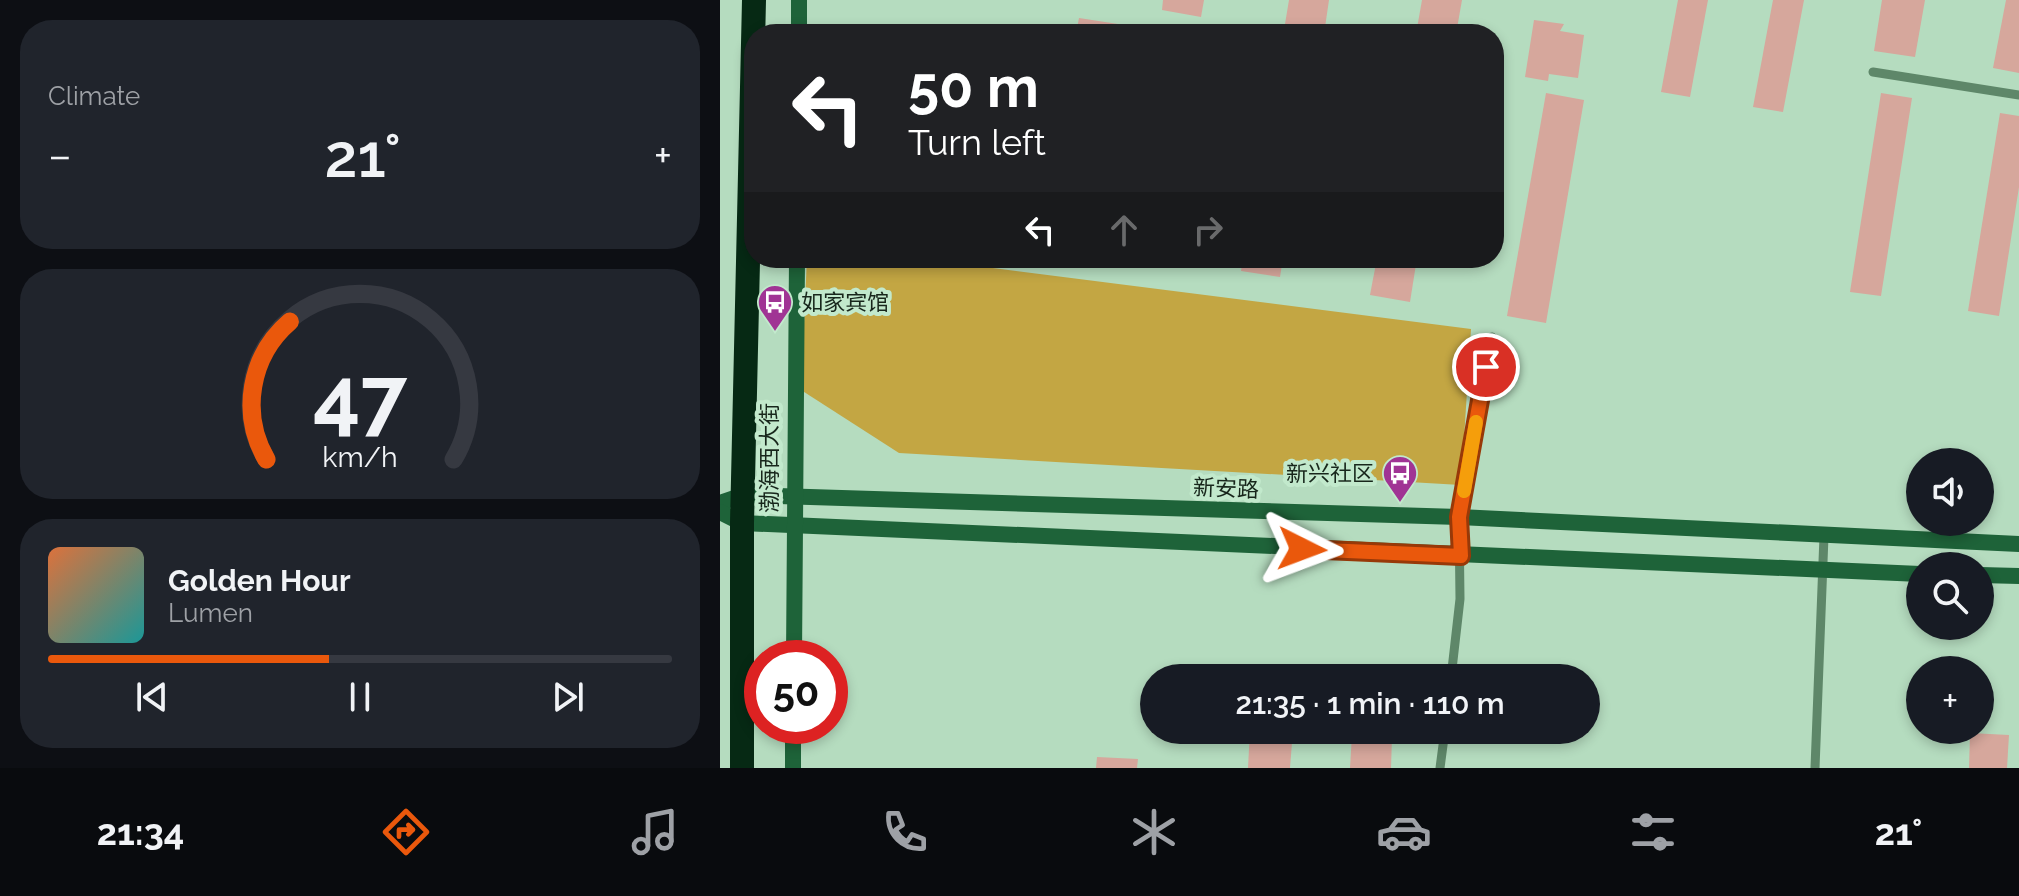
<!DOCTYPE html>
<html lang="en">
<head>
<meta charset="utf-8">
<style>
  :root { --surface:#171b24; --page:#20242c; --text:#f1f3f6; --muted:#9ea1a6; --line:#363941; --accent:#ea580c }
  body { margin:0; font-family:Raleway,"Noto Sans SC",sans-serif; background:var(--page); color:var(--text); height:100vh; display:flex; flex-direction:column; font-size:30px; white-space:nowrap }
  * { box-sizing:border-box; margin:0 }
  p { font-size:26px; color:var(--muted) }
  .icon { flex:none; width:44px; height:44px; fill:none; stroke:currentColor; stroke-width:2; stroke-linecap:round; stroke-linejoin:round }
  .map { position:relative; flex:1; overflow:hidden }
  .drawer { display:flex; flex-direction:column; gap:20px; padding:20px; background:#0d0f14; width:720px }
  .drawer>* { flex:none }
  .banner { position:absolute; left:24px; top:24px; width:760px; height:244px; border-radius:32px; box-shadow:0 4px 12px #0003; background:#202124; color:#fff; overflow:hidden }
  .buttons { position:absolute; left:1186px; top:448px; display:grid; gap:16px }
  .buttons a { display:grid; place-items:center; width:88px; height:88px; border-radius:50%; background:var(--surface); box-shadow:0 4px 12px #0003; font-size:40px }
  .speed { position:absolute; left:24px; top:640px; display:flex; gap:16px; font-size:40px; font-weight:700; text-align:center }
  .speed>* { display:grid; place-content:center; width:104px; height:104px; border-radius:50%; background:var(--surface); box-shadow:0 4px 12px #0003; line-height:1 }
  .speed .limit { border:12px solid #d22; background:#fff; color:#111 }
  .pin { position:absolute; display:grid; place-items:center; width:68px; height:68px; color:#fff; margin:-34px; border:4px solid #fff; border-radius:50%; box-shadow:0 2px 8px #0007 }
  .me { position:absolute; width:88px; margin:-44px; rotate:93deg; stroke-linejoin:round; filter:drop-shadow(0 0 6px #0008) }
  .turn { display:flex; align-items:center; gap:28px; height:168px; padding:0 32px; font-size:36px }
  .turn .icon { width:104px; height:104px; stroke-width:2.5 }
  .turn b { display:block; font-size:56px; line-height:68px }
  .lanes { display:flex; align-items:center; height:76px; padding:0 32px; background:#0003; justify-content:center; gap:40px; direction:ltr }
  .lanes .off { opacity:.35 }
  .big { font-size:60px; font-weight:600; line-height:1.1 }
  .drawer .tile { flex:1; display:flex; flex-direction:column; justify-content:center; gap:12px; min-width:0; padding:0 28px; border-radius:32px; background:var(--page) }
  .drawer .dial { align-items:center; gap:0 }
  .dial svg { height:208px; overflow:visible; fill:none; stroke:var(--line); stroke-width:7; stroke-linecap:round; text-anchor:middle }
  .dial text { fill:var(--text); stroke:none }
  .song { display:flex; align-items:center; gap:24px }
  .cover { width:96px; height:96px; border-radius:12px; background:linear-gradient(135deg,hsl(20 70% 55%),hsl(180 70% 35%)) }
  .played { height:8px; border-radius:4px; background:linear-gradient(90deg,var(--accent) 45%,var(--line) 45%) }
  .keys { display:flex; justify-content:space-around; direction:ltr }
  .heat { display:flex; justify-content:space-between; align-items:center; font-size:44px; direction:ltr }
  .trip { position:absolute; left:420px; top:664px; width:460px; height:80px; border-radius:40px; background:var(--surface); box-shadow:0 4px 12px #0003; font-weight:600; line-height:80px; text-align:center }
  .dock { display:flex; height:128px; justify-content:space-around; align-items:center; background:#090b0e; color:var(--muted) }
  .dock .icon { width:56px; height:56px }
  .dock .active { color:var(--accent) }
  .dock b { font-size:36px; color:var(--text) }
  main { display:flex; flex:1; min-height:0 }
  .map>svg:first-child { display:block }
  .green { fill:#c3a643 }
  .building { fill:#d6a79c }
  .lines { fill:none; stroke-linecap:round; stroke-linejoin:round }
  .lane { stroke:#5e8769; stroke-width:9 }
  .secondary { stroke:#1e6339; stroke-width:16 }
  .highway { stroke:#062914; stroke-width:24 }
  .route-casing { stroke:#983908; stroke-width:20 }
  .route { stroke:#ea580c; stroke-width:14 }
  .slow { stroke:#f59e0b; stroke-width:14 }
  .labels { text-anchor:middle; stroke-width:8; stroke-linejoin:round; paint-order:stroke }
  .poi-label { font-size:22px; fill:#17261b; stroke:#c2e9cc; text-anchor:start }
  .street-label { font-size:22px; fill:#17261b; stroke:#c2e9cc }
</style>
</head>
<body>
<main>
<section class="drawer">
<div class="tile"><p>Climate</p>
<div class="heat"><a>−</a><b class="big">21°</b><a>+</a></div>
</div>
<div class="tile dial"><svg viewBox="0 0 100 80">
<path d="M14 69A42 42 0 1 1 86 69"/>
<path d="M14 69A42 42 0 0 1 23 16" stroke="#ea580c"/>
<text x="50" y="56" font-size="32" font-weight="700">47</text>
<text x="50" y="72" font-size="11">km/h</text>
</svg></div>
<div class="tile">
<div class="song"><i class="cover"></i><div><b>Golden Hour</b><p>Lumen</p></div></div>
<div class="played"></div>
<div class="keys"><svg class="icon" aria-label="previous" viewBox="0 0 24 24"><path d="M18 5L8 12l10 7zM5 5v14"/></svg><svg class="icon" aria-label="pause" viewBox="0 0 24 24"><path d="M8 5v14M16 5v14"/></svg><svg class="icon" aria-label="next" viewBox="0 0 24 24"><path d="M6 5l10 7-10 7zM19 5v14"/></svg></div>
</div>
</section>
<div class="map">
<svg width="1299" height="768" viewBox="0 0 1299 768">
  <rect width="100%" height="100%" fill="#b5dcbf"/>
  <!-- green -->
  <path class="green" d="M87 258H195L751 329 741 485 179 453 81 390Z"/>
  <!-- building -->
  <g class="building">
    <path d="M443 0H484L481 17 442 10Z"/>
    <path d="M569 0H609L604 34 564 30Z"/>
    <path d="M702 0H742L736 34H696Z"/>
    <path d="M958 0H988L970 97 941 92Z"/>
    <path d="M1053 0H1084L1063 112 1033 107Z"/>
    <path d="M1162 0H1205L1195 57 1154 51Z"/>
    <path d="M1286 0H1299V73L1273 68Z"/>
    <path d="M359 18 398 24 396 34H356Z"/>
    <path d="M814 20 844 24 840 31 864 35 858 78 829 74 828 81 805 77Z"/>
    <path d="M826 93 864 100 826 323 787 316Z"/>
    <path d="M1161 93 1192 98 1161 296 1130 292Z"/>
    <path d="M1280 113 1299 116V187L1279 316 1248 311Z"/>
    <path d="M523 258H563L560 277 521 271Z"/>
    <path d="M657 258H697L690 302 650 295Z"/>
    <path d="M530 730H573L570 768H528Z"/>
    <path d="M1250 733 1289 735 1287 768H1249Z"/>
    <path d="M632 734 672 736 671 768H630Z"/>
    <path d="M377 757 418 759 417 768H376Z"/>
  </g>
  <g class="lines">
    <!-- lane -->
    <g class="lane">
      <path d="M1153 72 1299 95"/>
      <path d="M731 678 740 599 739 517 772 337"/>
      <path d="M720 768 725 730"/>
      <path d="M1095 768 1104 536"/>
    </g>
    <!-- secondary -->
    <g class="secondary">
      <path d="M79 34V0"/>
      <path d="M0 503 23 495 739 517 1299 544"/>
      <path d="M0 512 22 523 1200 574"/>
      <path d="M1260 575 1299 576"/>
      <path d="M74 658 77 258"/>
      <path d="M73 768V726"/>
    </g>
    <!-- highway -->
    <path class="highway" d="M22 768V523L34 0"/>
  </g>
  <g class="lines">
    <!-- route casing -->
    <g class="route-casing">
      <path id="route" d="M582 549 741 556 739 517 766 367"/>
    </g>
    <!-- route -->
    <use href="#route" class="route"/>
    <!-- slow -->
    <path class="slow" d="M744 491 756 422"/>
  </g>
  <!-- icons -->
  <defs>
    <g id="bus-pin" transform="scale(1.8)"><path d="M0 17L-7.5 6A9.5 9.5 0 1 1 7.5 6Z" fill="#a03494" stroke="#c2e9cc"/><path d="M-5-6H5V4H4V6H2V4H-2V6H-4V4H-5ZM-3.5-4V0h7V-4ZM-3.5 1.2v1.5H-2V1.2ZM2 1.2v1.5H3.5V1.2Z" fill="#fff"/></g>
  </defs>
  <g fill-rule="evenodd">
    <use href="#bus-pin" x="55" y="302"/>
    <use href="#bus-pin" x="680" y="473"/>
  </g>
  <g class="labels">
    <!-- poi labels -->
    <g class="poi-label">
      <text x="81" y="310">如家宾馆</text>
      <text x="654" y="481" text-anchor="end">新兴社区</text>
    </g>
    <!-- street labels -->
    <g class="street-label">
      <text transform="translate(49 458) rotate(-90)" y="8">渤海西大街</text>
      <text transform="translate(506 488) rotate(2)" y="8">新安路</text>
    </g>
  </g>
</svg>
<div class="buttons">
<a><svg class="icon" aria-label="sound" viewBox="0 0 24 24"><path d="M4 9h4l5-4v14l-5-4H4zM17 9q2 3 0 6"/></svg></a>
<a><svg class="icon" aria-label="search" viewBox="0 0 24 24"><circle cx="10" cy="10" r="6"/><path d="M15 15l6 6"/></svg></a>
<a>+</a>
</div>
<div class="speed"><div class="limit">50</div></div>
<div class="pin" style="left:766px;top:367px;background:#d93025"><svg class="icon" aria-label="arrive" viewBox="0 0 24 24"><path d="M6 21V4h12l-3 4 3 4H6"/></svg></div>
<svg class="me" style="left:582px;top:549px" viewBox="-20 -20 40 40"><path d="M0-17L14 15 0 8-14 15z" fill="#ea580c" stroke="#fff" stroke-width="4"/></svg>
<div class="trip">21:35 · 1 min · 110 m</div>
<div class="banner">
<div class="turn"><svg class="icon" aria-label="left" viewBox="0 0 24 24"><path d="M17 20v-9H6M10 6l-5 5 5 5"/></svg><div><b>50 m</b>Turn left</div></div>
<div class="lanes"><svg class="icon" aria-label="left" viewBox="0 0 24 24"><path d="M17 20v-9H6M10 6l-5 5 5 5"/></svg><svg class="icon off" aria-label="ahead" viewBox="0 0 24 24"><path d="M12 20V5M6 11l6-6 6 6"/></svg><svg class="icon off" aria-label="right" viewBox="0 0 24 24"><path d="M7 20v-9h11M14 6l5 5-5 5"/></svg></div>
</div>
</div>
</main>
<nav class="dock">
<b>21:34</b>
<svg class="icon active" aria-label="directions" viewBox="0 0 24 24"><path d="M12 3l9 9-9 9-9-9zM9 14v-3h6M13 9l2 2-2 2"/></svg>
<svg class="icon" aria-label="music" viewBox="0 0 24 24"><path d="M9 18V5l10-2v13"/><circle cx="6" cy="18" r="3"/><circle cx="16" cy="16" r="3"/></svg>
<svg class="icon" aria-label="phone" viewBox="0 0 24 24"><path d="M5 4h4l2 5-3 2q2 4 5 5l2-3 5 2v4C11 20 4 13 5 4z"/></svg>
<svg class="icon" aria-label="climate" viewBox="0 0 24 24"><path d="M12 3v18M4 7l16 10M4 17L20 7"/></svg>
<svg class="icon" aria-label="car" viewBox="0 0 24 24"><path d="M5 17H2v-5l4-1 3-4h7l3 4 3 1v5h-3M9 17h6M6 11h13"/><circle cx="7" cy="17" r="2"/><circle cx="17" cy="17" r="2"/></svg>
<svg class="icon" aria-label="filters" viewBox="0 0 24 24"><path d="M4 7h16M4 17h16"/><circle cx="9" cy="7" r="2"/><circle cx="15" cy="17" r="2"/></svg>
<b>21°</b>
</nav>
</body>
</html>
